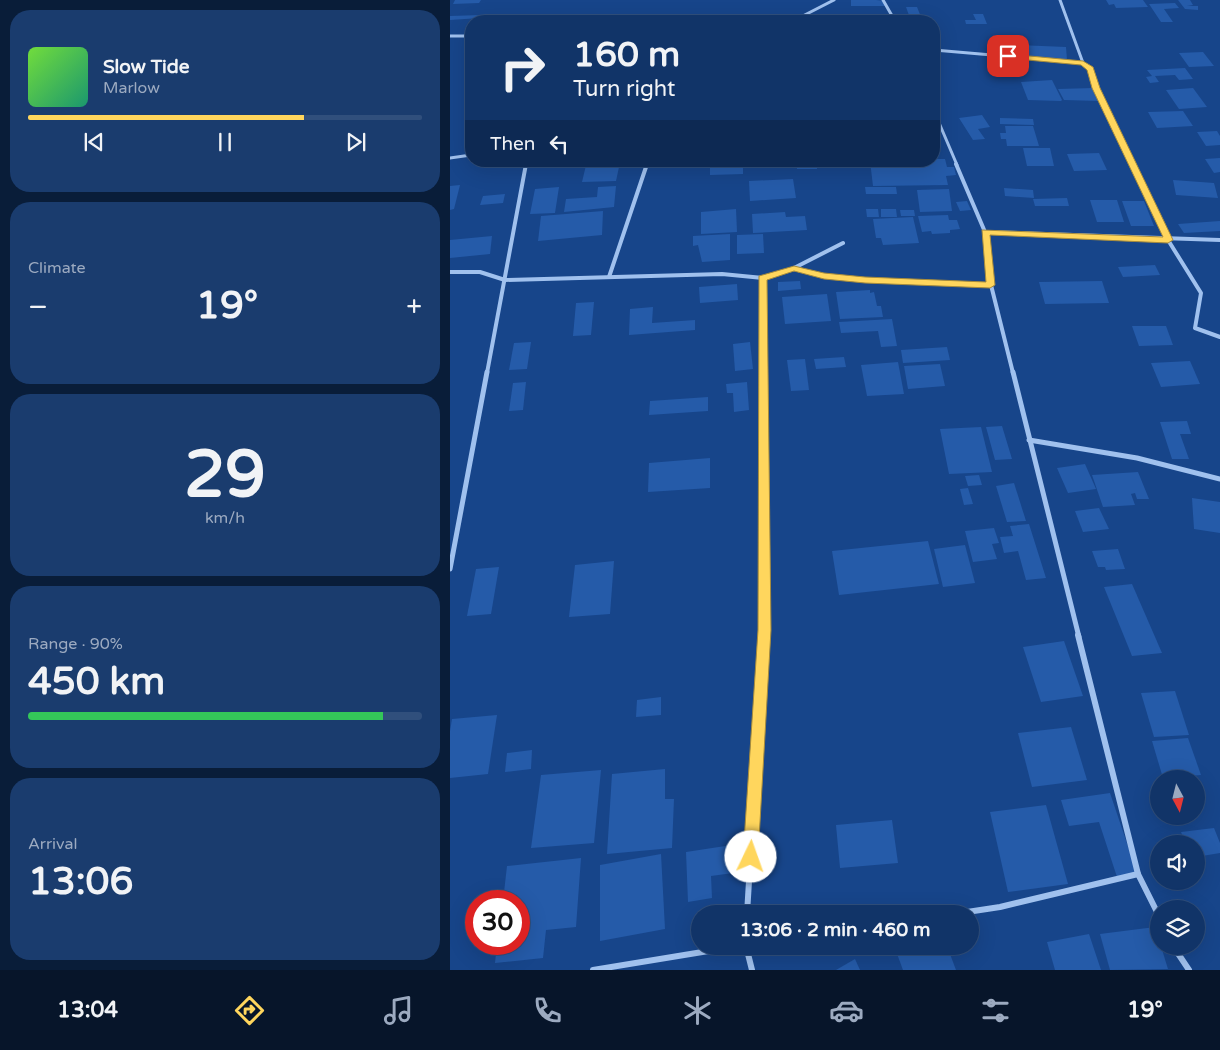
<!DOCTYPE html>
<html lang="en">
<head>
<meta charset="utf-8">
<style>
  :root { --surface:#113468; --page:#1a3c6e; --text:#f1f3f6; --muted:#9caac0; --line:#304f7c; --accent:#ffd65d }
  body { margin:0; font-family:"Varela Round",sans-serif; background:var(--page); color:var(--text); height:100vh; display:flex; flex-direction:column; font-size:19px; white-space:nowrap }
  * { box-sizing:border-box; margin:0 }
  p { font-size:16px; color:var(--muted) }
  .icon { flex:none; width:28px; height:28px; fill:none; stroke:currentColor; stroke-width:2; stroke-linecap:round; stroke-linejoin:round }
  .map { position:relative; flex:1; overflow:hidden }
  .panel { display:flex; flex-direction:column; gap:10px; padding:10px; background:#091d39; width:450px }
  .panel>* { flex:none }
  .top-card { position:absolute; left:15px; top:15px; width:475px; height:152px; border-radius:20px; box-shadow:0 5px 20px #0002,0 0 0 1px var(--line); background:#113468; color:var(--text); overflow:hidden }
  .needle { width:32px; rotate:173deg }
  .controls { position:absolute; left:700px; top:770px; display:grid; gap:10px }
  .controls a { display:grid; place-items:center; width:55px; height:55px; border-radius:50%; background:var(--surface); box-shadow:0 5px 20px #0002,0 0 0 1px var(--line); font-size:25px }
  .speed { position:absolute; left:15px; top:890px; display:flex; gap:10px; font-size:25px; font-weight:700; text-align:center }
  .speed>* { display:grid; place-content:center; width:65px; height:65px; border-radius:50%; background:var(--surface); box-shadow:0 5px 20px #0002,0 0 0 1px var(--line); line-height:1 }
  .speed .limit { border:8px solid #d22; background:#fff; color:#111 }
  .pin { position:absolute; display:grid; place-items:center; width:42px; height:42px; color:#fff; margin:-21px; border-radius:10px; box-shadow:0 2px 8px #0006 }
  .me { position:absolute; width:55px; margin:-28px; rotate:3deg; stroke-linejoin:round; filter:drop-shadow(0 0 4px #0008) }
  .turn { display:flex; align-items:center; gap:18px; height:105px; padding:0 25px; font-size:22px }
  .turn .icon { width:65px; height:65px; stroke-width:2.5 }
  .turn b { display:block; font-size:35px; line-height:42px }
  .then { display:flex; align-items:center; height:48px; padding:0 25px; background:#0003; gap:10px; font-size:19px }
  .big { font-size:38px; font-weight:700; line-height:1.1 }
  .panel .widget { flex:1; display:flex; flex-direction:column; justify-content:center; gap:8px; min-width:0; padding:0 18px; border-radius:20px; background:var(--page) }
  .panel .dial { align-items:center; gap:0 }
  .dial b { font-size:65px; line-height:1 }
  .song { display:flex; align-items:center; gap:15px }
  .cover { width:60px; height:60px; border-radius:8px; background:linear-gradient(135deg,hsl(100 70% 55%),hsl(160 70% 35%)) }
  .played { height:5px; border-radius:2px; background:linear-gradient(90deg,var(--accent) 70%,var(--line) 70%) }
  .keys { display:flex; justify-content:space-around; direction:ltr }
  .heat { display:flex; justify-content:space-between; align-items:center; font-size:28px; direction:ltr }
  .charge { height:8px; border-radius:4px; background:linear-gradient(90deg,#34c759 90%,var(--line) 0) }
  .trip { position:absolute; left:241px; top:905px; width:288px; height:50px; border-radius:25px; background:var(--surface); box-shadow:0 5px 20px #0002,0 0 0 1px var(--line); font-weight:700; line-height:50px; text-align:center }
  .tabs { display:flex; height:80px; justify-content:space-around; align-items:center; background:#07152a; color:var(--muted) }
  .tabs .icon { width:35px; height:35px }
  .tabs .on { color:var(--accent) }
  .tabs b { font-size:22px; color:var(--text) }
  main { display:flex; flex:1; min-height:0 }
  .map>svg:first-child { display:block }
  .building { fill:#255ba9 }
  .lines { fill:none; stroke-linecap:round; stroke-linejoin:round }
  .street-far3 { stroke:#a0c1ee; stroke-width:3 }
  .street-far2 { stroke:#a0c1ee; stroke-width:4 }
  .street-far1 { stroke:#a0c1ee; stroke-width:5 }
  .street { stroke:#a0c1ee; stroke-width:6 }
  .route { fill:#ffd65d; stroke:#a68b3c }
</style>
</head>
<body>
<main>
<section class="panel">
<div class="widget">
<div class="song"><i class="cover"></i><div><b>Slow Tide</b><p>Marlow</p></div></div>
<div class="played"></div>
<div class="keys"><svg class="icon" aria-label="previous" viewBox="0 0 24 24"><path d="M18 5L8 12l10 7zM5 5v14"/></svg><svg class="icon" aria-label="pause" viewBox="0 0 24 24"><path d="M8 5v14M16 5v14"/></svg><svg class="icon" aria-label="next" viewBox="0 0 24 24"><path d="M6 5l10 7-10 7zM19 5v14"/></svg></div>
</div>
<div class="widget"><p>Climate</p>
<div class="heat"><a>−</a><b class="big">19°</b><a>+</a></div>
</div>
<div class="widget dial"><b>29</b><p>km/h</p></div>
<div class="widget"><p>Range · 90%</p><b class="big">450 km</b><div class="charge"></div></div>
<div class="widget"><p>Arrival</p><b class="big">13:06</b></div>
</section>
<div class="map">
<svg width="770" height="970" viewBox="0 0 770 970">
  <rect width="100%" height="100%" fill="#17458a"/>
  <!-- building -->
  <g class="building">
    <path d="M5 0H31L29 3 3 4Z"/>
    <path d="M401 0H426L435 1V6H401Z"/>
    <path d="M656 0H693L698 7 666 8 664 4 659 5Z"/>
    <path d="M728 0H740L743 5 737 6H748V10L735 9Z"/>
    <path d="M725 3 729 8 714 9 723 22H711L699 4Z"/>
    <path d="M456 7H467L471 17 460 18Z"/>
    <path d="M523 14H533L537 24H516L515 20H526Z"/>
    <path d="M31 15 30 18 0 20V16Z"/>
    <path d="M568 45 616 47 617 60 568 58Z"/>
    <path d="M753 52 764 66 739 67 729 53Z"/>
    <path d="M735 68 743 79 729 80 725 75 705 76 709 82 700 83 696 77 702 76 697 70Z"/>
    <path d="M602 80 612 100 611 101 578 100 571 82Z"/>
    <path d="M643 88 650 101 614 100 608 89Z"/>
    <path d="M743 88 757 107 729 109 716 90Z"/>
    <path d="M733 111 743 126 707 128 698 112Z"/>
    <path d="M532 115 540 127 528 129 535 139 523 140 509 118Z"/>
    <path d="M550 118 583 119 584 125 550 124Z"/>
    <path d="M555 126H583L589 146H557L556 139H551L550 133H556Z"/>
    <path d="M767 131 770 136V145L756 146 747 132Z"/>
    <path d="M573 148H600L604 166H577Z"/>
    <path d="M649 153 657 170 624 171 617 154Z"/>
    <path d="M770 158V172L764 173 755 159Z"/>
    <path d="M484 159H495L497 167H504L506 175 496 176 498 185 423 186 420 161H484Z"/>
    <path d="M137 161H162L164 163 163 168 169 167 166 181 132 182Z"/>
    <path d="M260 161H293V174L260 175Z"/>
    <rect x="347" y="161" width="20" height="8"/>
    <path d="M343 179 346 198 300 201 299 181Z"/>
    <path d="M723 180 764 183 768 198 726 195Z"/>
    <path d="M10 185 4 209 0 210V186Z"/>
    <path d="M166 186 164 207 114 212 116 199 147 197 148 187Z"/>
    <path d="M109 187 105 213 80 214 85 189Z"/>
    <path d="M415 187H446L447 194H416Z"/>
    <path d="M554 188 583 190 584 198 555 196Z"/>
    <path d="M499 189 502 211 470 212 467 190Z"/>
    <path d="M55 194 53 203 30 205 33 196Z"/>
    <path d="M617 198 619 206H585L583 199Z"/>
    <path d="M640 200H667L674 222H647Z"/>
    <path d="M517 201 521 210 510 211 506 202Z"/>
    <path d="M672 201H694L704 226H681Z"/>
    <path d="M286 209 287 232 251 234V212Z"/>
    <path d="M416 209H428L429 217H417Z"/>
    <path d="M431 209H446L447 217H431Z"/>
    <path d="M450 210H464L465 216H451Z"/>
    <path d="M153 211 152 235 88 241 91 216Z"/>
    <path d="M335 212 336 217 355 216 357 230 303 233 302 214Z"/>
    <path d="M498 215 499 220H507L510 229 500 230V233L482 234 481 231 472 232 468 216Z"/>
    <path d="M463 217 469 243 433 245 431 238H426L423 219Z"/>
    <path d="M770 221V231L734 233 728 224Z"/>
    <path d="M280 234V260L252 262 248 245 243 246V236Z"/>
    <path d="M313 234 314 253 287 254V235Z"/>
    <path d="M42 236 40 254 0 258V240Z"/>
    <path d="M705 265 710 275 673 277 668 267Z"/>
    <path d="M350 281 351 289 328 291V282Z"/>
    <path d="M652 281 659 303 595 304 589 282Z"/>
    <path d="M287 284 288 300 250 303 249 287Z"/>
    <path d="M420 290V293L424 292 427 306H431L433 317 390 319 386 292Z"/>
    <path d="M377 294 381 321 335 324 332 297Z"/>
    <path d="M144 302 141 335 123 336 126 303Z"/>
    <path d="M203 307 202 323 245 320V330L179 335 180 309Z"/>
    <path d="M442 319 447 346 431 347 428 331 391 333 389 322Z"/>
    <path d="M682 326H716L723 345 689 346Z"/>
    <path d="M81 342 77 369 59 370 64 343Z"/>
    <path d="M300 342 303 369 285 371 283 344Z"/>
    <path d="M497 347 500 360 453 363 451 350Z"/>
    <path d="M394 357 396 367 366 369 364 359Z"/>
    <path d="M355 359 359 390 341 391 337 360Z"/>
    <path d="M740 361 750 384 711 387 701 363Z"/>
    <path d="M448 362 454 394 417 396 411 365Z"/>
    <path d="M490 364 495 386 458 389 454 366Z"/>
    <path d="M76 382 73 410 59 411 63 383Z"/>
    <path d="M297 382 299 410 284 412 283 393H277L276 384Z"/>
    <path d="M258 397V411L199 415 200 401Z"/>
    <path d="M737 421 741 434H730L739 459H722L710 422Z"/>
    <path d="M552 426 562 459 545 460 536 427Z"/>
    <path d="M531 427 542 472 499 474 490 429Z"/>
    <path d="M260 458V488L198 492 199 463Z"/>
    <path d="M635 464 646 489 618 493 607 468Z"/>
    <path d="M688 472 699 499H687L685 493 681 494 685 505 653 507 642 475Z"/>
    <path d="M529 475 532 485 518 486 515 476Z"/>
    <path d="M564 483 576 521 557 522 546 486Z"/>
    <path d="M518 488 523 504 514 505 510 489Z"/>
    <path d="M742 498 770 502V533L744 529Z"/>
    <path d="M649 508 659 529 633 532 625 511Z"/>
    <path d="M579 524 596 578 576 580 568 551 554 553 550 537 563 536 560 526Z"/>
    <path d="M544 528 549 543 542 544 547 559 523 562 515 531Z"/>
    <path d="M478 541 489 584 389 595 382 551Z"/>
    <path d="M515 545 525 583 493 587 484 549Z"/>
    <path d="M668 549 675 569 656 570 655 567H648L642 551Z"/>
    <path d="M164 561 160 614 119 617 125 565Z"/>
    <path d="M49 567 41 614 17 616 26 569Z"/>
    <path d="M682 584 712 653 682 656 654 587Z"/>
    <path d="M614 641 633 696 591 702 573 647Z"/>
    <path d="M725 691 739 735 704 737 691 693Z"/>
    <path d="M211 697V715L186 717 187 700Z"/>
    <path d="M47 715 38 774 0 778V731L2 719Z"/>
    <path d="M621 727 637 780 582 787 568 733Z"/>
    <path d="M738 738 751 775 713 778 702 741Z"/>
    <path d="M82 750 81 769 55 772 57 753Z"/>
    <path d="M215 769V799H224L222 848 157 854 162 774Z"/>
    <path d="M151 770 144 843 81 848 91 775Z"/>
    <path d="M660 793 687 873 667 877 649 822 619 826 611 800Z"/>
    <path d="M596 805 618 884 558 892 540 812Z"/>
    <path d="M442 820 448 863 390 868 386 825Z"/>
    <path d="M764 828 770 843V853L746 857V844H736L731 832Z"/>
    <path d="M295 843 298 871 261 876 262 898 238 902 236 852Z"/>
    <path d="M211 854 215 929 150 941V865Z"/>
    <path d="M131 858 126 927 96 930 93 958 45 963 47 944H69V901H53L57 866Z"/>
    <path d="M705 927 718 969 660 970 650 934Z"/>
    <path d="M639 934 651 970H605L597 942Z"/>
    <path d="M458 946H497L506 970H453L446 951Z"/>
    <path d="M405 959 410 970H386Z"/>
  </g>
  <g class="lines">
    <!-- street-far3 -->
    <g class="street-far3">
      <path d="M433 0 445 21"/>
      <path d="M610 0 633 63 641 69 646 88 682 165"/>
      <path d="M343 21 384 0"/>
      <path d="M0 36H21"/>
      <path d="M484 50 633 63"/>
      <path d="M484 111 507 165"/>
      <path d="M0 158 21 155"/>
      <path d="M75 165 76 161"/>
      <path d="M197 165 198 161"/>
    </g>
    <!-- street-far2 -->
    <g class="street-far2">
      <path d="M506 164 535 232 541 285 563 373"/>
      <path d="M682 164 718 240 751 293 745 328 770 337"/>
      <path d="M535 232 770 240"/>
      <path d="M344 268 393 243"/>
      <path d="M0 272H30L55 280 272 274 313 278 344 269 374 276 415 280 541 285"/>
      <path d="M159 277 197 164"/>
      <path d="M313 278V373"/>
      <path d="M37 373 76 164"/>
    </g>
    <!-- street-far1 -->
    <g class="street-far1">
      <path d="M313 372 314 637"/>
      <path d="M563 372 629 637"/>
      <path d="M579 440 687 458 770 479"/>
      <path d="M0 569 37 372"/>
    </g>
    <!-- street -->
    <g class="street">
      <path d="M628 635 688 874 709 916"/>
      <path d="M297 914 314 635"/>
      <path d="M504 914 550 907 688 874"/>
      <path d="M296 946 302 970"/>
      <path d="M723 946 739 970"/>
      <path d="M143 970 289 946"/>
    </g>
  </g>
  <!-- route -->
  <path class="route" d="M558 54 633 61 643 67 650 88 723 240 718 243 540 235 545 285 540 288 415 283 374 279 344 271 317 280 321 630 308 857 306 862 301 865 295 862 293 857 308 630 309 276 344 266 374 273 415 277 536 282 532 230 713 237 642 88 637 70 631 65 556 58Z"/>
</svg>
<div class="controls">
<a><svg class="needle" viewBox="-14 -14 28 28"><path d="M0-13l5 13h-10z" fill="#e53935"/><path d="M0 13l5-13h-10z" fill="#9caac0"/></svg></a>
<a><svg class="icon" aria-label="sound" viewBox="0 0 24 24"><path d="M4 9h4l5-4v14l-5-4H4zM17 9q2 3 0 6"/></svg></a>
<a><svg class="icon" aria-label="layers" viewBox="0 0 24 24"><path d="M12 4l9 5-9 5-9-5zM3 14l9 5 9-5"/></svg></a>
</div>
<div class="speed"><div class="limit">30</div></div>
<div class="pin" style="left:558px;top:56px;background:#d93025"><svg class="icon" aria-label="arrive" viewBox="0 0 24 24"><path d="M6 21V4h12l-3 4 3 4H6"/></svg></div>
<svg class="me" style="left:301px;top:857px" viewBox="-20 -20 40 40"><circle r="19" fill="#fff"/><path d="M0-13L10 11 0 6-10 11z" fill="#ffd65d"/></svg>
<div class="trip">13:06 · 2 min · 460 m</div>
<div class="top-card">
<div class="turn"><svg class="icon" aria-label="right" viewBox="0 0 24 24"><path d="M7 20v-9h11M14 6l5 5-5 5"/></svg><div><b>160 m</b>Turn right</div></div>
<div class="then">Then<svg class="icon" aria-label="left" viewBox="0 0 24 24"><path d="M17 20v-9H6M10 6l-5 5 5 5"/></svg></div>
</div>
</div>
</main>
<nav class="tabs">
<b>13:04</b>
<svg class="icon on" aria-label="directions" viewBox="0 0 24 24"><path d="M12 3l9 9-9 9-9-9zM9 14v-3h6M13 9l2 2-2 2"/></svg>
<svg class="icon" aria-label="music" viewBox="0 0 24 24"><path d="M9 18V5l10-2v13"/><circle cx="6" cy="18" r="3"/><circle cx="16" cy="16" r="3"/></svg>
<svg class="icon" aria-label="phone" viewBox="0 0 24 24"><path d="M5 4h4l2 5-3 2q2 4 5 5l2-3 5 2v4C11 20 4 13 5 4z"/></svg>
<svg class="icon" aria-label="climate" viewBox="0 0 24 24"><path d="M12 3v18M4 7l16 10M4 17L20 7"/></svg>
<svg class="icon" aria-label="car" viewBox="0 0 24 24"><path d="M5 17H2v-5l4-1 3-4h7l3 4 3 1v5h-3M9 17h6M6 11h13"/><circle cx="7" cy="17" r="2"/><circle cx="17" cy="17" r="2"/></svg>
<svg class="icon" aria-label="filters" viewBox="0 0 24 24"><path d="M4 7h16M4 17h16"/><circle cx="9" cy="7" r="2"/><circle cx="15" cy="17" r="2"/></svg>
<b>19°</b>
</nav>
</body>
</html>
